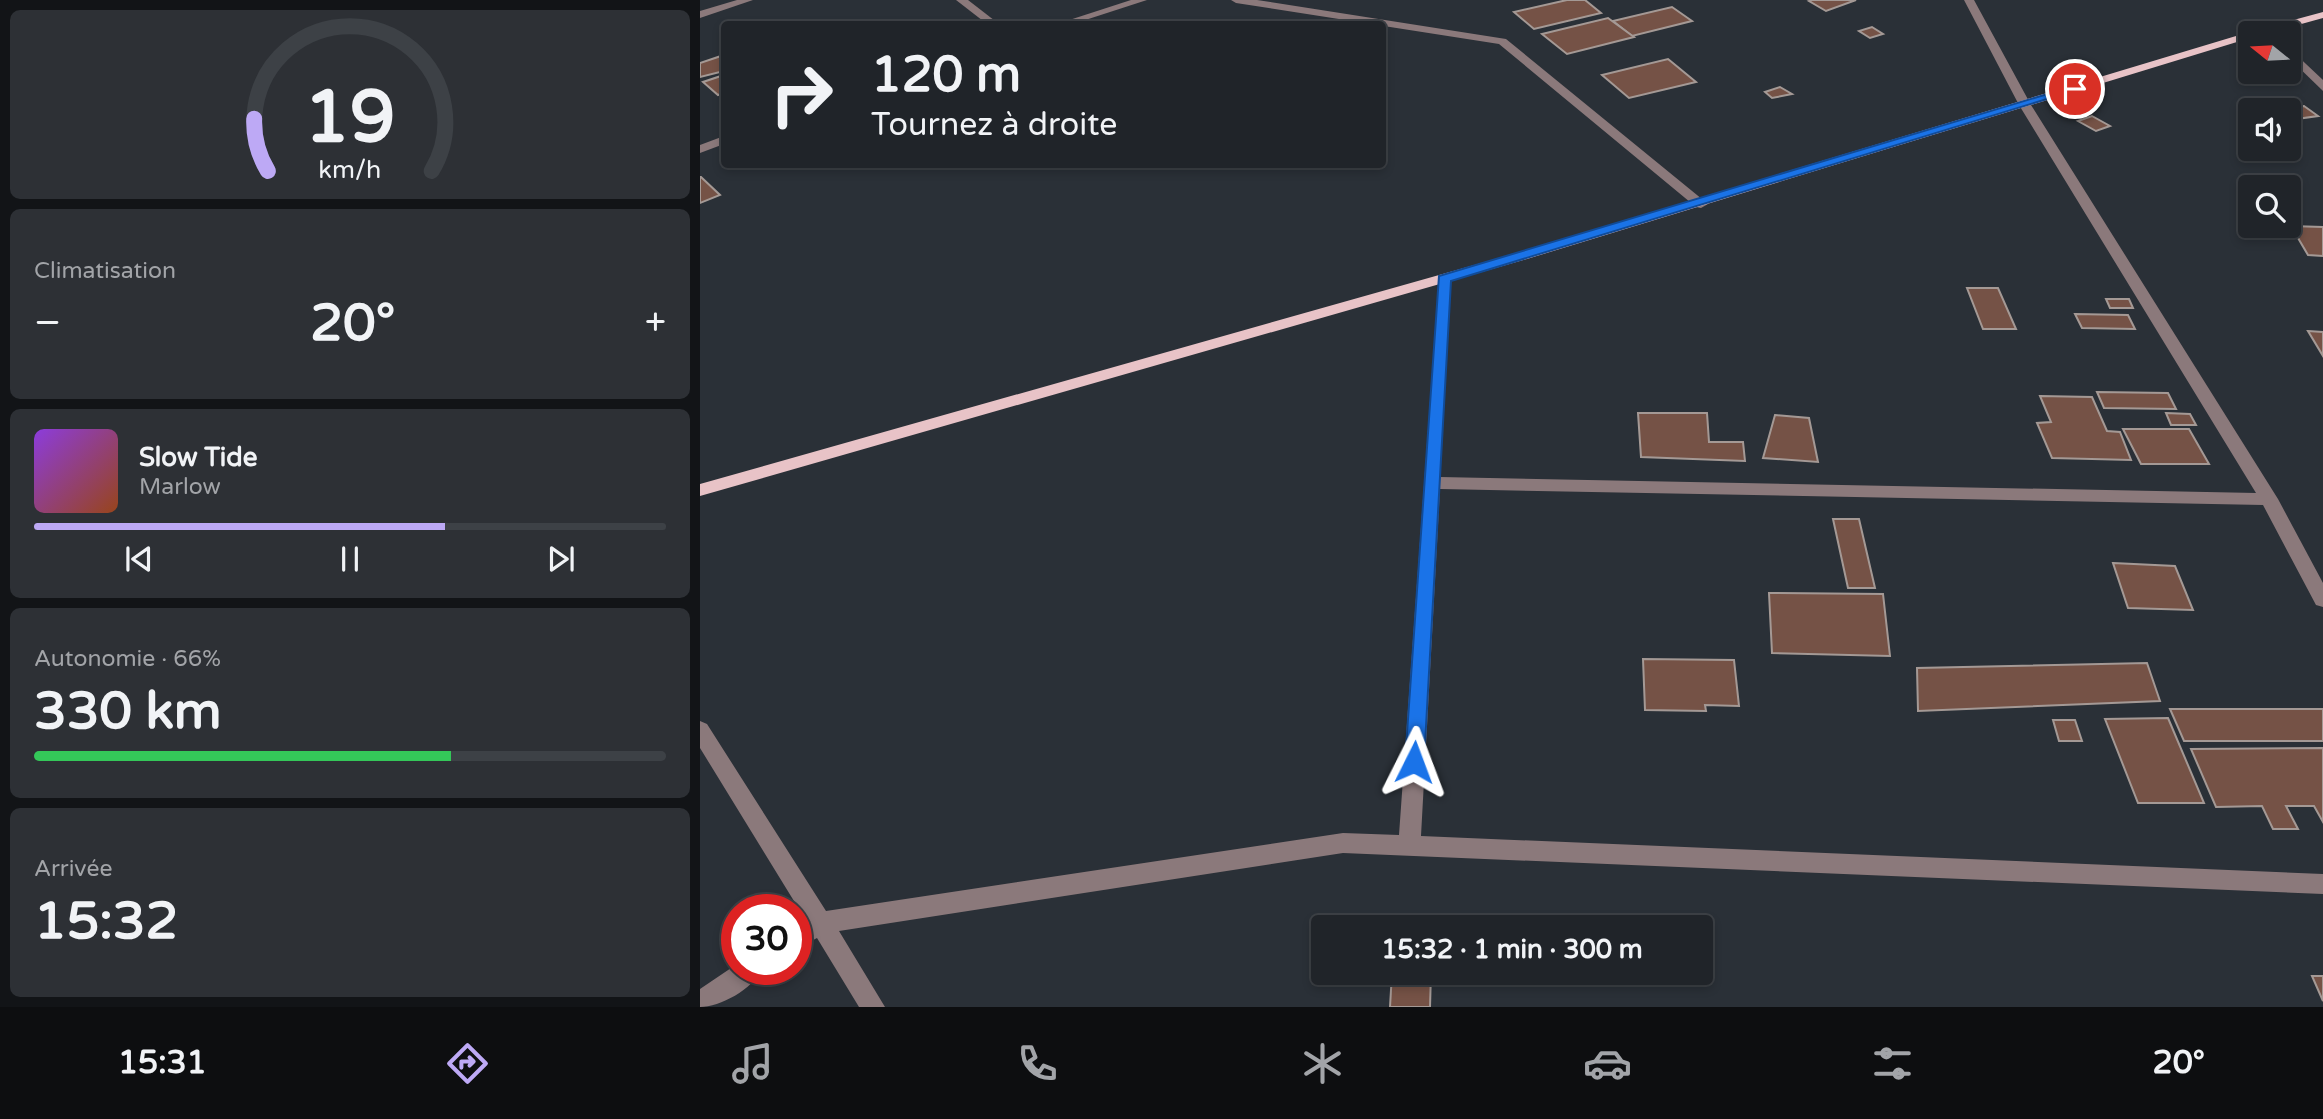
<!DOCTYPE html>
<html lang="fr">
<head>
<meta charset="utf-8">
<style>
  :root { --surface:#202429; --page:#2d3035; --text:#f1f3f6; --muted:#a2a4a8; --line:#3d4146; --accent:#bda9f5 }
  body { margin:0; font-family:"Varela Round",sans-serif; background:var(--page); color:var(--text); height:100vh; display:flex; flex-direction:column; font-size:26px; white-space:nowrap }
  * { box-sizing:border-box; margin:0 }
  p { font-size:23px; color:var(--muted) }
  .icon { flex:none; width:38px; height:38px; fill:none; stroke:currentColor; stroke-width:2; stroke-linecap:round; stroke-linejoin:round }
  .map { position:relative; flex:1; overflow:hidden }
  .side { display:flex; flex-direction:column; gap:10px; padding:10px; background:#121417; width:700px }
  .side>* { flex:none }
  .hud { position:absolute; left:21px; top:21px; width:665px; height:147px; border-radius:7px; box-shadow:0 4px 10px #0003,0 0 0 2px var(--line); background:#202429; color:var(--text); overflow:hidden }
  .needle { width:46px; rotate:288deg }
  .tools { position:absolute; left:1538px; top:21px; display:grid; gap:14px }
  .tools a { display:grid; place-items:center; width:63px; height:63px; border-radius:7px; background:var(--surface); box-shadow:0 4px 10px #0003,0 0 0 2px var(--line); font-size:35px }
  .speed { position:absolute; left:21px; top:894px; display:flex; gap:14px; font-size:35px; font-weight:700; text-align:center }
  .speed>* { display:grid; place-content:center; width:91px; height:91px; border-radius:50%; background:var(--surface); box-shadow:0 4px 10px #0003,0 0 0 2px var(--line); line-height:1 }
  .speed .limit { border:10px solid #d22; background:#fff; color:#111 }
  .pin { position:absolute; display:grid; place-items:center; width:60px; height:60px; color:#fff; margin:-30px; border:4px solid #fff; border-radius:50%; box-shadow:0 2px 7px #0007 }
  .me { position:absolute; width:77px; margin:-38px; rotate:3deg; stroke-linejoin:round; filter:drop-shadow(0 0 5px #0008) }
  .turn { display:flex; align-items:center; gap:24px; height:147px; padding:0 35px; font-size:32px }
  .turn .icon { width:91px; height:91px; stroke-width:2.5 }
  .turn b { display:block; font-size:49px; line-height:60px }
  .big { font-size:52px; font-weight:700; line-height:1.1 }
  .side .tile { flex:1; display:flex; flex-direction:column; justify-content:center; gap:10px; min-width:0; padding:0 24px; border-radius:10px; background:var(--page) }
  .side .dial { align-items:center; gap:0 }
  .dial svg { height:182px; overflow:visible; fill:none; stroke:var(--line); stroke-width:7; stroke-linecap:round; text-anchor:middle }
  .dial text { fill:var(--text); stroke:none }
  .song { display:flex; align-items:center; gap:21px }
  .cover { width:84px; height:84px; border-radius:10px; background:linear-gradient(135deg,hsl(270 70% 55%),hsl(20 70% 35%)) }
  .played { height:7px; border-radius:4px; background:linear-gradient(90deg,var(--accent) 65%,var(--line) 65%) }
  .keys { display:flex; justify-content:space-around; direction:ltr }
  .heat { display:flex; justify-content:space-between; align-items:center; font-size:38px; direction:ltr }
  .charge { height:10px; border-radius:5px; background:linear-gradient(90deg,#34c759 66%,var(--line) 0) }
  .trip { position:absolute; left:611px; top:915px; width:402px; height:70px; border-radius:7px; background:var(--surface); box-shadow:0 4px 10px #0003,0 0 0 2px var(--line); font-weight:700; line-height:70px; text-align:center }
  .tabs { display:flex; height:112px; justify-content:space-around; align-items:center; background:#0d0e10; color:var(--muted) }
  .tabs .icon { width:49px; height:49px }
  .tabs .current { color:var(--accent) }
  .tabs b { font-size:32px; color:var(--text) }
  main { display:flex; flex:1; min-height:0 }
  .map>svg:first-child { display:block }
  .building { fill:#755246; stroke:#a49995; stroke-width:2 }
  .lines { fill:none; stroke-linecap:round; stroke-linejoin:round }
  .minor { fill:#8b797b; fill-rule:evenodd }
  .major { fill:#e8c3c7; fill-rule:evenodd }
  .route { fill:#1a73e8; stroke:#114b97; stroke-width:2 }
</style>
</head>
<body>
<main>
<section class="side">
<div class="tile dial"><svg viewBox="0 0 100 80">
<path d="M14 69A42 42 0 1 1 86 69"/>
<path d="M14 69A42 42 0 0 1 8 46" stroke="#bda9f5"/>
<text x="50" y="56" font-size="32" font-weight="700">19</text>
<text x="50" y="72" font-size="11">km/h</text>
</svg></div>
<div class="tile"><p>Climatisation</p>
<div class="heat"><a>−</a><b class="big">20°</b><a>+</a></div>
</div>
<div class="tile">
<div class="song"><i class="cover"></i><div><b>Slow Tide</b><p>Marlow</p></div></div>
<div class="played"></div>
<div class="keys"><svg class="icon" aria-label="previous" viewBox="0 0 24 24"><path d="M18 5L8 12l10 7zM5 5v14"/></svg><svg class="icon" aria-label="pause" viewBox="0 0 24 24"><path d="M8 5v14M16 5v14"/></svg><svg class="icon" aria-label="next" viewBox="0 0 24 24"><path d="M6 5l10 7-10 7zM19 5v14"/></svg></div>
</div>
<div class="tile"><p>Autonomie · 66%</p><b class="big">330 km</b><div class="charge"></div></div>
<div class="tile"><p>Arrivée</p><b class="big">15:32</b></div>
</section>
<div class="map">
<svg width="1623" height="1007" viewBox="0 0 1623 1007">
  <rect width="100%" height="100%" fill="#2a3037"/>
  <!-- building -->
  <g class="building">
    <path d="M867 0H885L901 13 834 29 814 12Z"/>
    <path d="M1156 0 1126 11 1109 1 1112 0Z"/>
    <path d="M972 7 992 21 932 36 913 21Z"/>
    <path d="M908 18 934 37 867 54 842 34Z"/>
    <path d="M1172 27 1183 34 1170 38 1159 31Z"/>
    <path d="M24 55V71L0 77V63Z"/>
    <path d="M968 59 996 82 929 98 902 75Z"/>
    <path d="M24 75V93L18 95 3 82Z"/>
    <path d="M1080 87 1092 94 1072 98 1065 92Z"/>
    <path d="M1604 106 1618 116 1589 120V110H1570Z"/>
    <path d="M1392 116 1410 126 1396 131 1378 121Z"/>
    <path d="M0 177H1L20 195 0 203Z"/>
    <path d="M1591 226 1623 227V256L1608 255Z"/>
    <path d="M1267 288H1298L1316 329H1283Z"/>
    <path d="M1406 299H1429L1433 308H1410Z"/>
    <path d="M1375 314 1428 315 1435 329 1382 328Z"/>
    <path d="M1608 331 1623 332V356Z"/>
    <path d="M1397 392 1468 393 1476 409 1404 408Z"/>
    <path d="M1340 396 1392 397 1407 431 1420 432 1431 460 1352 458 1337 423 1351 422Z"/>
    <path d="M938 413H1007L1009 442H1043L1045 461 941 457Z"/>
    <path d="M1466 413 1490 414 1496 425H1471Z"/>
    <path d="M1075 415 1109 418 1118 462 1063 458Z"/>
    <path d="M1423 429H1489L1509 464H1441Z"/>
    <path d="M1133 519H1159L1175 588H1148Z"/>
    <path d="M1413 563 1475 566 1493 610 1428 608Z"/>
    <path d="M1069 593 1183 594 1190 656 1072 653Z"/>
    <path d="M943 659 1034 660 1039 706 1005 705 1006 711 945 710Z"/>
    <path d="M1447 663 1460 701 1218 711 1217 668Z"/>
    <path d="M1470 709H1623V741H1484Z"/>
    <path d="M1468 718 1504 803H1438L1405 719Z"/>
    <path d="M1353 720H1375L1382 741H1359Z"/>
    <path d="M1623 748V822L1614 806H1586L1598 829H1573L1562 806 1516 807 1491 749Z"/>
    <path d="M692 973H731L730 1007H690Z"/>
    <path d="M1612 976H1623V1001Z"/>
  </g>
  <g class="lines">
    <!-- minor -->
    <g class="minor">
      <path d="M37 0H53L0 18V11Z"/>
      <path d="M256 0H268L299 24H287Z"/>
      <path d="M431 0H447L373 24H357Z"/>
      <path d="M531 0H557L806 39 1008 204 1001 208 996 207 799 44 536 3Z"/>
      <path d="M1264 0H1274L1331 105 1578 499 1623 583V607L1616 605 1563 505 740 489 721 836 1623 874V894L643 853 139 931 185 1007H159L117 938 96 949V925L105 919 0 748V721L7 724 126 911 643 833 699 835 739 275H749L751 278 740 477 1556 493 1319 105Z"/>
      <path d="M1589 48 1623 80V91L1589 58Z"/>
      <path d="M24 136V144L0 153V145Z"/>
      <path d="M37 964V970H61C53 989 20 1007 0 1007V989Z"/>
    </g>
    <!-- major -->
    <path class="major" d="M1623 12V18L1569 33H1550V38L827 259 0 496V484L817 253 1546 33Z"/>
  </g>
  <!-- route -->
  <path class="route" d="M1371 87 1380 89 751 281 724 762 721 768H708L705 762 739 276Z"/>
</svg>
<div class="tools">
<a><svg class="needle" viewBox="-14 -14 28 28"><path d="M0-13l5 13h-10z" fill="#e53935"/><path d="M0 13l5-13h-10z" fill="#a2a4a8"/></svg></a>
<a><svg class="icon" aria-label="sound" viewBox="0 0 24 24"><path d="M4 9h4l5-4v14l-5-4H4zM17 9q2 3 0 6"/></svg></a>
<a><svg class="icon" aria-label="search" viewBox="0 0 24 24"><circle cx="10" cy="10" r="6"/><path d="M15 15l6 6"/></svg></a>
</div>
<div class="speed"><div class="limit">30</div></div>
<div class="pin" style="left:1375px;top:89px;background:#d93025"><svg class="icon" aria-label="arrive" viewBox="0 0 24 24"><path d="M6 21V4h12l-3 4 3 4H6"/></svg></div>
<svg class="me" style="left:714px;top:762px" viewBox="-20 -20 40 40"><path d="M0-17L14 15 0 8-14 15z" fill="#1a73e8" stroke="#fff" stroke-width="4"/></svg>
<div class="trip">15:32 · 1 min · 300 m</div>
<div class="hud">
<div class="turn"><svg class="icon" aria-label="right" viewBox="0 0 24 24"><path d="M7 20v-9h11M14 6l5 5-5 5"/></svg><div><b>120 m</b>Tournez à droite</div></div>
</div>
</div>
</main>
<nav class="tabs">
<b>15:31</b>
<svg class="icon current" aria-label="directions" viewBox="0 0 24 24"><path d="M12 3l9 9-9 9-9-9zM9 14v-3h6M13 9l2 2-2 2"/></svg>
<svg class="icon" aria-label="music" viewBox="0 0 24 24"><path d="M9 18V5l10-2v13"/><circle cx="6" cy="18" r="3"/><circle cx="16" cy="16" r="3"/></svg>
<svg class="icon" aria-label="phone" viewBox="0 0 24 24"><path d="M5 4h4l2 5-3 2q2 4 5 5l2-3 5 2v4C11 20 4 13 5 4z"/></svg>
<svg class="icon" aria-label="climate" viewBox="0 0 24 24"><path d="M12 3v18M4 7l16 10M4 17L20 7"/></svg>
<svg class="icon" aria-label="car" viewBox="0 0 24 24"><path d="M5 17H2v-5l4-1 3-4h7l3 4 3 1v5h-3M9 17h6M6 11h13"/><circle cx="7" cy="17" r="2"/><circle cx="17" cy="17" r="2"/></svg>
<svg class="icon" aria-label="filters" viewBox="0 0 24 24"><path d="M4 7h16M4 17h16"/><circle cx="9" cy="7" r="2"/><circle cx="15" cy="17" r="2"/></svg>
<b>20°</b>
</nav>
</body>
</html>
